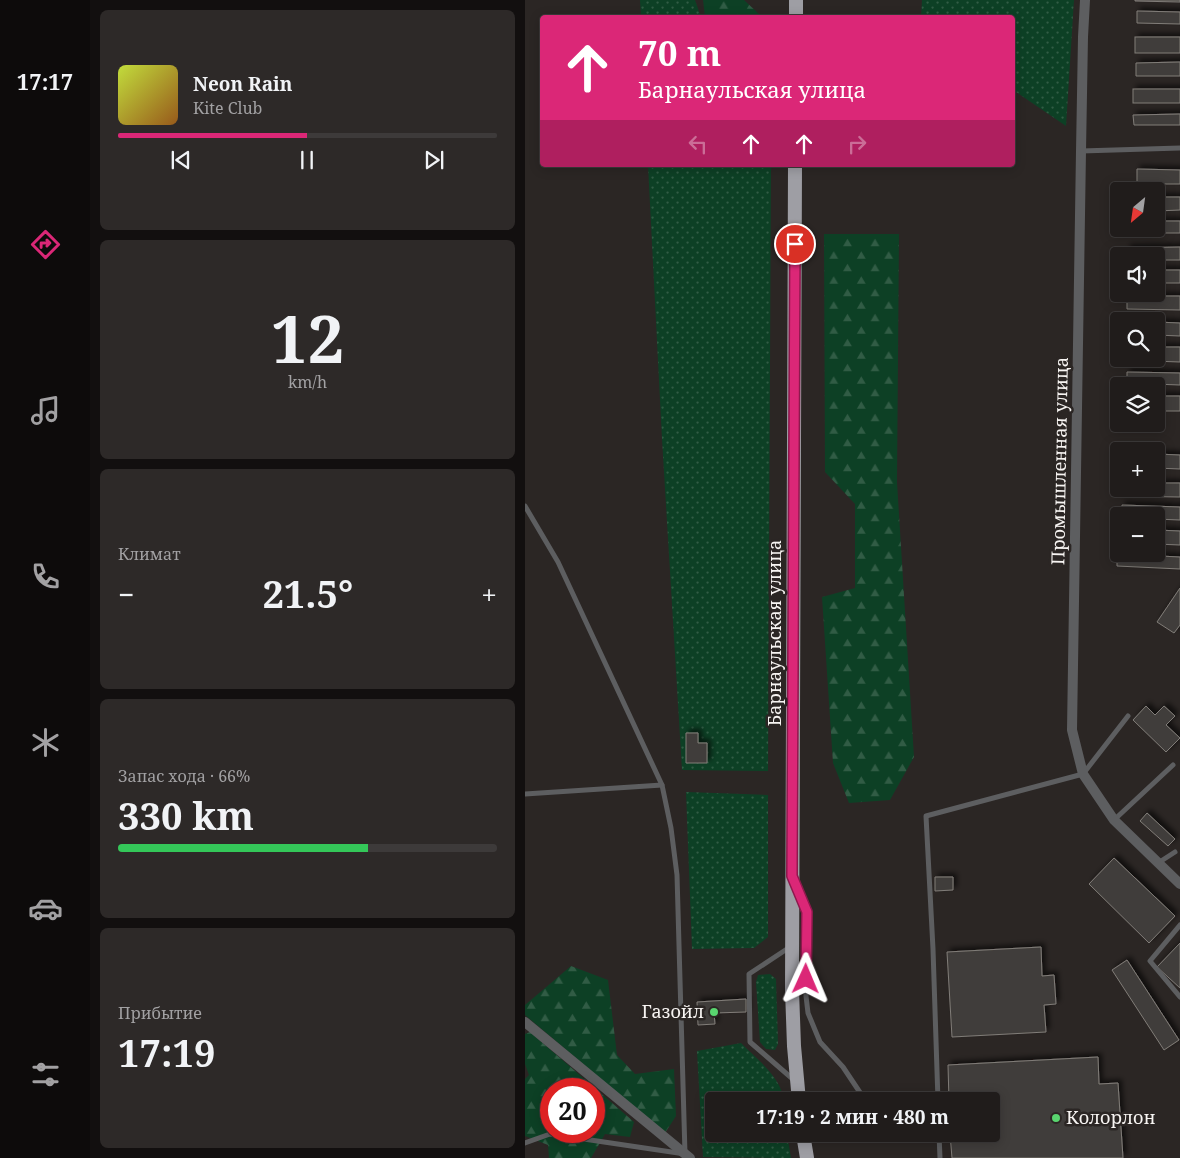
<!DOCTYPE html>
<html lang="ru">
<head>
<meta charset="utf-8">
<style>
  :root { --surface:#201c1b; --page:#2d2928; --text:#f1f3f6; --muted:#a2a1a3; --line:#3d3a3a; --accent:#db2777 }
  body { margin:0; font-family:"Noto Serif",serif; background:var(--page); color:var(--text); height:100vh; display:flex; flex-direction:column; font-size:19px; white-space:nowrap }
  * { box-sizing:border-box; margin:0 }
  p { font-size:16px; color:var(--muted) }
  .icon { flex:none; width:28px; height:28px; fill:none; stroke:currentColor; stroke-width:2; stroke-linecap:round; stroke-linejoin:round }
  .map { position:relative; flex:1; overflow:hidden }
  .details { display:flex; flex-direction:column; gap:10px; padding:10px; background:#120f0f; width:435px }
  .details>* { flex:none }
  .top-card { position:absolute; left:15px; top:15px; width:475px; height:152px; border-radius:5px; box-shadow:0 2px 12px #0003,0 0 0 1px var(--line); background:#db2777; color:#fff; overflow:hidden }
  .needle { width:32px; rotate:209deg }
  .controls { position:absolute; left:585px; top:182px; display:grid; gap:10px }
  .controls a { display:grid; place-items:center; width:55px; height:55px; border-radius:5px; background:var(--surface); box-shadow:0 2px 12px #0003,0 0 0 1px var(--line); font-size:25px }
  .speed { position:absolute; left:15px; top:1078px; display:flex; gap:10px; font-size:25px; font-weight:700; text-align:center }
  .speed>* { display:grid; place-content:center; width:65px; height:65px; border-radius:50%; background:var(--surface); box-shadow:0 2px 12px #0003,0 0 0 1px var(--line); line-height:1 }
  .speed .limit { border:8px solid #d22; background:#fff; color:#111 }
  .pin { position:absolute; display:grid; place-items:center; width:42px; height:42px; color:#fff; margin:-21px; border:2px solid #fff; border-radius:50%; box-shadow:0 1px 5px #0007 }
  .me { position:absolute; width:55px; margin:-28px; rotate:1deg; stroke-linejoin:round; filter:drop-shadow(0 0 4px #0008) }
  .turn { display:flex; align-items:center; gap:18px; height:105px; padding:0 15px; font-size:22px }
  .turn .icon { width:65px; height:65px; stroke-width:2.5 }
  .turn b { display:block; font-size:35px; line-height:42px }
  .lanes { display:flex; align-items:center; height:48px; padding:0 15px; background:#0003; justify-content:center; gap:25px; direction:ltr }
  .lanes .off { opacity:.35 }
  .big { font-size:38px; font-weight:700; line-height:1.1 }
  .details .widget { flex:1; display:flex; flex-direction:column; justify-content:center; gap:8px; min-width:0; padding:0 18px; border-radius:8px; background:var(--page) }
  .details .dial { align-items:center; gap:0 }
  .dial b { font-size:65px; line-height:1 }
  .song { display:flex; align-items:center; gap:15px }
  .cover { width:60px; height:60px; border-radius:8px; background:linear-gradient(135deg,hsl(70 70% 55%),hsl(30 70% 35%)) }
  .played { height:5px; border-radius:2px; background:linear-gradient(90deg,var(--accent) 50%,var(--line) 50%) }
  .keys { display:flex; justify-content:space-around; direction:ltr }
  .heat { display:flex; justify-content:space-between; align-items:center; font-size:28px; direction:ltr }
  .charge { height:8px; border-radius:4px; background:linear-gradient(90deg,#34c759 66%,var(--line) 0) }
  .trip { position:absolute; left:180px; top:1092px; width:295px; height:50px; border-radius:5px; background:var(--surface); box-shadow:0 2px 12px #0003,0 0 0 1px var(--line); font-weight:700; line-height:50px; text-align:center }
  main { display:flex; flex:1; min-height:0 }
  .dock { display:flex; flex-direction:column; width:90px; justify-content:space-around; align-items:center; background:#0d0b0b; color:var(--muted) }
  .dock .icon { width:35px; height:35px }
  .dock .active { color:var(--accent) }
  .dock b { font-size:22px; color:var(--text) }
  .map>svg:first-child { display:block }
  .grass { fill:url(#grass-dots) }
  .forest { fill:url(#forest-firs); fill-rule:evenodd }
  .building { fill:#413e3a; stroke:#817d79; filter:url(#shadow) }
  .lines { fill:none; stroke-linecap:round; stroke-linejoin:round }
  .service { stroke:#5d5e60; stroke-width:5 }
  .minor { stroke:#5d5e60; stroke-width:10 }
  .trunk { stroke:#9e9ea4; stroke-width:14 }
  .route-casing { stroke:#8e194d; stroke-width:12 }
  .route { stroke:#db2777; stroke-width:9 }
  .poi-dot { fill:#59d56f; stroke:#2b2624; stroke-width:2 }
  .labels { text-anchor:middle; stroke-width:5; stroke-linejoin:round; paint-order:stroke }
  .street-label { font-size:18px; fill:#f7f4f2; stroke:#2b2624 }
  .poi-label { font-size:18px; fill:#f7f4f2; stroke:#2b2624; text-anchor:end }
</style>
</head>
<body>
<main>
<nav class="dock">
<b>17:17</b>
<svg class="icon active" aria-label="directions" viewBox="0 0 24 24"><path d="M12 3l9 9-9 9-9-9zM9 14v-3h6M13 9l2 2-2 2"/></svg>
<svg class="icon" aria-label="music" viewBox="0 0 24 24"><path d="M9 18V5l10-2v13"/><circle cx="6" cy="18" r="3"/><circle cx="16" cy="16" r="3"/></svg>
<svg class="icon" aria-label="phone" viewBox="0 0 24 24"><path d="M5 4h4l2 5-3 2q2 4 5 5l2-3 5 2v4C11 20 4 13 5 4z"/></svg>
<svg class="icon" aria-label="climate" viewBox="0 0 24 24"><path d="M12 3v18M4 7l16 10M4 17L20 7"/></svg>
<svg class="icon" aria-label="car" viewBox="0 0 24 24"><path d="M5 17H2v-5l4-1 3-4h7l3 4 3 1v5h-3M9 17h6M6 11h13"/><circle cx="7" cy="17" r="2"/><circle cx="17" cy="17" r="2"/></svg>
<svg class="icon" aria-label="filters" viewBox="0 0 24 24"><path d="M4 7h16M4 17h16"/><circle cx="9" cy="7" r="2"/><circle cx="15" cy="17" r="2"/></svg>
</nav>
<section class="details">
<div class="widget">
<div class="song"><i class="cover"></i><div><b>Neon Rain</b><p>Kite Club</p></div></div>
<div class="played"></div>
<div class="keys"><svg class="icon" aria-label="previous" viewBox="0 0 24 24"><path d="M18 5L8 12l10 7zM5 5v14"/></svg><svg class="icon" aria-label="pause" viewBox="0 0 24 24"><path d="M8 5v14M16 5v14"/></svg><svg class="icon" aria-label="next" viewBox="0 0 24 24"><path d="M6 5l10 7-10 7zM19 5v14"/></svg></div>
</div>
<div class="widget dial"><b>12</b><p>km/h</p></div>
<div class="widget"><p>Климат</p>
<div class="heat"><a>−</a><b class="big">21.5°</b><a>+</a></div>
</div>
<div class="widget"><p>Запас хода · 66%</p><b class="big">330 km</b><div class="charge"></div></div>
<div class="widget"><p>Прибытие</p><b class="big">17:19</b></div>
</section>
<div class="map">
<svg width="655" height="1158" viewBox="0 0 655 1158">
  <defs>
    <pattern id="grass-dots" width="8" height="8" patternUnits="userSpaceOnUse" patternTransform="scale(1.25)"><rect width="8" height="8" fill="#0d4025"/><path d="M2 2h.1M6 6h.1" fill="none" stroke="#315c45" stroke-width="1.8" stroke-linecap="round"/></pattern>
    <pattern id="forest-firs" width="22" height="20" patternUnits="userSpaceOnUse" patternTransform="scale(1.25)"><rect width="22" height="20" fill="#0d4025"/><path d="M5 1l3.5 6h-7zM16 11l3.5 6h-7z" fill="#315c45"/></pattern>
    <filter id="shadow"><feDropShadow dx="3.5" dy="-3.5" stdDeviation="2.5" flood-color="#0009"/></filter>
  </defs>
  <rect width="100%" height="100%" fill="#2b2624"/>
  <!-- grass -->
  <g class="grass">
    <path d="M115 0H170L176 17H116Z"/>
    <path d="M397 0H549L541 126 488 90V18L396 17Z"/>
    <path d="M123 165H246L243 771 157 770 137 439Z"/>
    <path d="M161 792 243 795V937L229 948 167 949Z"/>
    <path d="M245 974 251 979 253 1044 250 1050 241 1049 235 1042 231 982 233 975Z"/>
    <path d="M216 1043C233 1060 256 1077 259 1101H189V1134H262L266 1158 178 1157 172 1051Z"/>
  </g>
  <!-- forest -->
  <g class="forest">
    <path d="M178 0H219L235 15V17H180Z"/>
    <path d="M299 234H374L372 482 389 757 365 800 324 803 308 763 297 597 330 588V504L300 472Z"/>
    <path d="M46 966 83 980 92 1055 110 1074 149 1069 151 1116 140 1133 0 1015V1005Z"/>
    <path d="M5 1032 109 1122 105 1137 80 1134 66 1158H24L23 1145 0 1136V1079L4 1075 0 1064V1034ZM26 1089H69V1131H26Z"/>
  </g>
  <!-- building -->
  <g class="building">
    <path d="M610 0H655V2L610 1Z"/>
    <path d="M612 11 655 12V24L612 23Z"/>
    <rect x="610" y="37" width="45" height="16"/>
    <path d="M655 62V76H611V63Z"/>
    <rect x="608" y="89" width="47" height="14"/>
    <path d="M655 114V125H609L608 115Z"/>
    <path d="M612 169 655 170V184H612Z"/>
    <path d="M631 197H655V210L631 211Z"/>
    <path d="M631 221H655V233H610V229H631Z"/>
    <path d="M655 247V260H631V256H602V248Z"/>
    <rect x="631" y="270" width="24" height="13"/>
    <path d="M602 296H655V310L602 309Z"/>
    <path d="M631 322 655 323V336L631 335Z"/>
    <path d="M631 347H655V362L600 360V359H631Z"/>
    <path d="M602 372 655 373V385L602 383Z"/>
    <rect x="631" y="396" width="24" height="15"/>
    <path d="M631 454 655 455V469L631 468Z"/>
    <path d="M631 483H655V497L594 496 595 489H631Z"/>
    <path d="M597 505 655 507V520L631 519V516H597Z"/>
    <path d="M631 530 655 531V545L631 544Z"/>
    <path d="M592 554 655 557V569L592 566Z"/>
    <path d="M655 588V625L649 633 632 622Z"/>
    <path d="M621 706 630 715 639 706 650 716 641 725 655 738 641 752 608 720Z"/>
    <path d="M161 733H173V743H182V763H161Z"/>
    <path d="M622 813 650 839 643 846 615 821Z"/>
    <path d="M589 858 650 916 624 943 564 884Z"/>
    <path d="M410 877H428V890L410 891Z"/>
    <path d="M655 943V988L632 967Z"/>
    <path d="M516 947 517 976 529 975 531 1004 519 1005 521 1032 427 1037 422 952Z"/>
    <path d="M602 960 654 1040 639 1050 587 970Z"/>
    <path d="M221 999V1012L189 1013 190 1024 173 1025 172 1002Z"/>
    <path d="M573 1057 574 1084 593 1083 598 1158H427L425 1134H466V1101H424L423 1065Z"/>
  </g>
  <g class="lines">
    <!-- service -->
    <g class="service">
      <path d="M556 151 655 148"/>
      <path d="M0 506 33 562 137 785 146 828 152 875 160 1154 25 1134 0 1143"/>
      <path d="M0 794 137 785"/>
      <path d="M589 820 648 765"/>
      <path d="M633 863 650 852"/>
      <path d="M272 888 282 912 281 996 283 1013 295 1042 318 1067 336 1094"/>
      <path d="M655 925 625 961 655 997"/>
      <path d="M265 947 224 974 225 1042 270 1081"/>
      <path d="M413 1101 408 949 401 816 558 774 603 716"/>
      <path d="M414 1134 415 1158"/>
    </g>
    <!-- minor -->
    <g class="minor">
      <path d="M560 0 558 37 556 151 547 730 558 774 589 820 655 884"/>
      <path d="M0 1022 165 1158"/>
    </g>
    <!-- trunk -->
    <g class="trunk">
      <path d="M271 18V0"/>
      <path d="M270 165 267 990 269 1046 274 1101"/>
      <path d="M278 1134 282 1158"/>
    </g>
  </g>
  <g class="lines">
    <!-- route casing -->
    <g class="route-casing">
      <path id="route" d="M270 244 267 876 282 912 281 979"/>
    </g>
    <!-- route -->
    <use href="#route" class="route"/>
  </g>
  <!-- markers -->
  <g class="poi-dot">
    <circle cx="189" cy="1012" r="5"/>
    <circle cx="531" cy="1118" r="5"/>
  </g>
  <g class="labels">
    <!-- street labels -->
    <g class="street-label">
      <text transform="translate(535 461) rotate(-89)" y="6">Промышленная улица</text>
      <text transform="translate(250 633) rotate(-90)" y="6">Барнаульская улица</text>
    </g>
    <!-- poi labels -->
    <g class="poi-label">
      <text x="179" y="1018">Газойл</text>
      <text x="541" y="1124" text-anchor="start">Колорлон</text>
    </g>
  </g>
</svg>
<div class="controls">
<a><svg class="needle" viewBox="-14 -14 28 28"><path d="M0-13l5 13h-10z" fill="#e53935"/><path d="M0 13l5-13h-10z" fill="#a2a1a3"/></svg></a>
<a><svg class="icon" aria-label="sound" viewBox="0 0 24 24"><path d="M4 9h4l5-4v14l-5-4H4zM17 9q2 3 0 6"/></svg></a>
<a><svg class="icon" aria-label="search" viewBox="0 0 24 24"><circle cx="10" cy="10" r="6"/><path d="M15 15l6 6"/></svg></a>
<a><svg class="icon" aria-label="layers" viewBox="0 0 24 24"><path d="M12 4l9 5-9 5-9-5zM3 14l9 5 9-5"/></svg></a>
<a>+</a>
<a>−</a>
</div>
<div class="speed"><div class="limit">20</div></div>
<div class="pin" style="left:270px;top:244px;background:#d93025"><svg class="icon" aria-label="arrive" viewBox="0 0 24 24"><path d="M6 21V4h12l-3 4 3 4H6"/></svg></div>
<svg class="me" style="left:281px;top:979px" viewBox="-20 -20 40 40"><path d="M0-17L14 15 0 8-14 15z" fill="#db2777" stroke="#fff" stroke-width="4"/></svg>
<div class="trip">17:19 · 2 мин · 480 m</div>
<div class="top-card">
<div class="turn"><svg class="icon" aria-label="ahead" viewBox="0 0 24 24"><path d="M12 20V5M6 11l6-6 6 6"/></svg><div><b>70 m</b>Барнаульская улица</div></div>
<div class="lanes"><svg class="icon off" aria-label="left" viewBox="0 0 24 24"><path d="M17 20v-9H6M10 6l-5 5 5 5"/></svg><svg class="icon" aria-label="ahead" viewBox="0 0 24 24"><path d="M12 20V5M6 11l6-6 6 6"/></svg><svg class="icon" aria-label="ahead" viewBox="0 0 24 24"><path d="M12 20V5M6 11l6-6 6 6"/></svg><svg class="icon off" aria-label="right" viewBox="0 0 24 24"><path d="M7 20v-9h11M14 6l5 5-5 5"/></svg></div>
</div>
</div>
</main>
</body>
</html>
